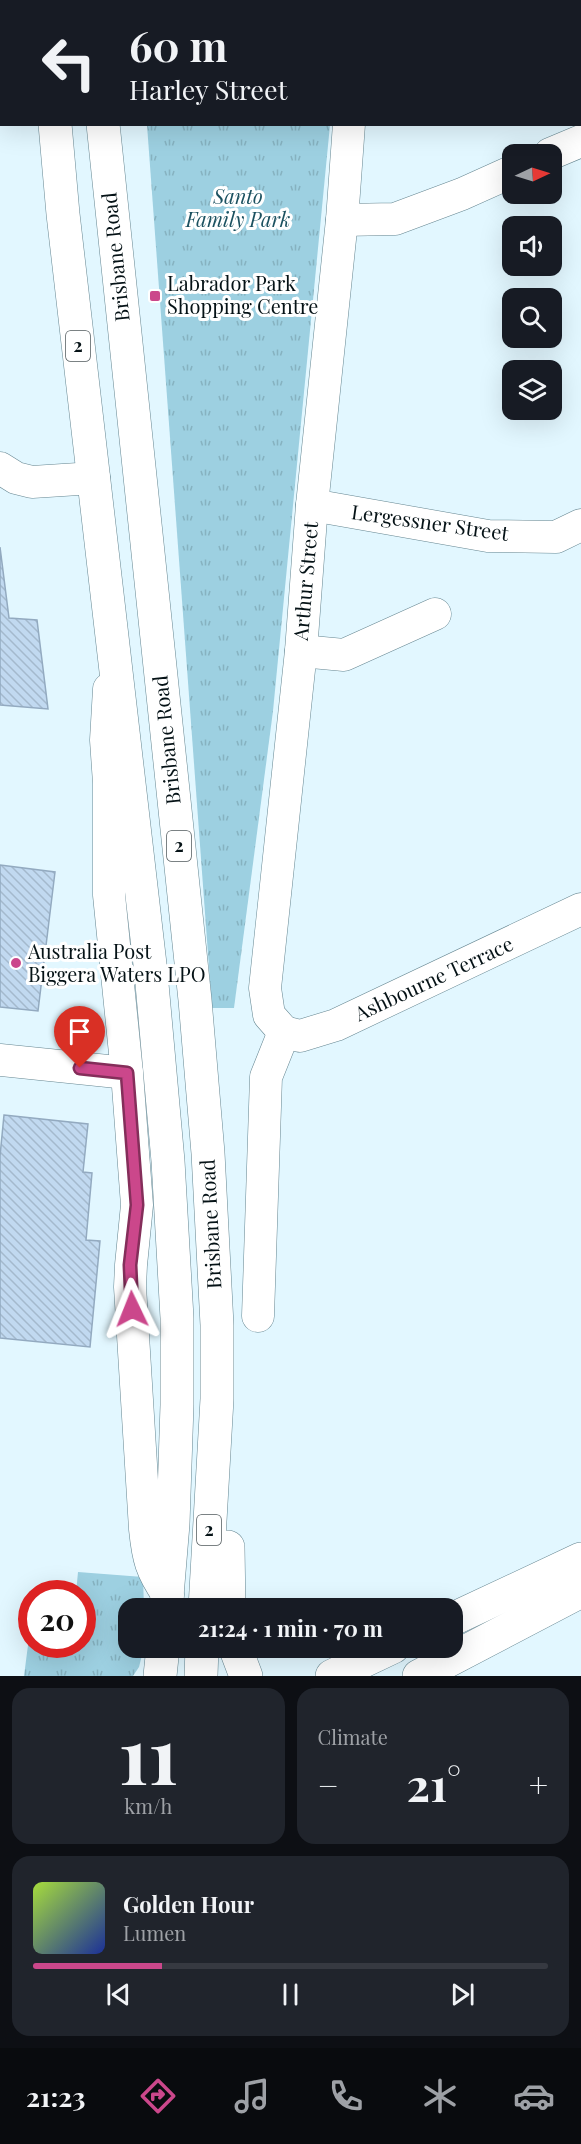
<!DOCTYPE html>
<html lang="en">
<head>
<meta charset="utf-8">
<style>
  :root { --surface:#171b24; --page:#20242c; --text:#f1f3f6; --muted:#9ea1a6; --line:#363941; --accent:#cb478b }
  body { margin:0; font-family:"Playfair Display",serif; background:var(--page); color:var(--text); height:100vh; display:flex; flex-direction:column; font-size:22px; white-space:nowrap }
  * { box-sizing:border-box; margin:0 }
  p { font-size:20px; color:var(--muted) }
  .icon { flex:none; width:33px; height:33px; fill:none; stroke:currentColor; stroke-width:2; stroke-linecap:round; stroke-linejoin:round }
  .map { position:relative; height:1676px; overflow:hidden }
  .drawer { display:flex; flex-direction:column; gap:12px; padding:12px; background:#0d0f14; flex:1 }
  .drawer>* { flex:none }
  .hud { position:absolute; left:0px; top:0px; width:582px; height:126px; box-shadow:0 6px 24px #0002; background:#171b24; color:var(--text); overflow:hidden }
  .needle { width:39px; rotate:86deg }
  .controls { position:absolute; left:502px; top:144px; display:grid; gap:12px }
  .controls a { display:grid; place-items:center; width:60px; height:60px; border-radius:12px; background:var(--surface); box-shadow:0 6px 24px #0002; font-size:30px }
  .speed { position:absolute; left:18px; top:1580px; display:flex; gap:12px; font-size:30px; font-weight:700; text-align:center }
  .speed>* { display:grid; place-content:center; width:78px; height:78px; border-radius:50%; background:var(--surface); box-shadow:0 6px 24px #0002; line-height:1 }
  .speed .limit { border:9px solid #d22; background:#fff; color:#111 }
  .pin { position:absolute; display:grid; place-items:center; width:51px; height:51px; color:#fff; margin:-62px -26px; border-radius:50% 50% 50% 0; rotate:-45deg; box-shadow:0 0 6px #0007 }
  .pin .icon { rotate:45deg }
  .me { position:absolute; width:66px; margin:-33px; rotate:358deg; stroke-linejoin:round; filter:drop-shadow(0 0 4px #0008) }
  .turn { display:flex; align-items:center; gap:21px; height:126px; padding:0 30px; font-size:27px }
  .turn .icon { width:78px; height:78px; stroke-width:2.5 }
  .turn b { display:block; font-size:42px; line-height:51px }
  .big { font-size:45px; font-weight:700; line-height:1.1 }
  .drawer .tile { flex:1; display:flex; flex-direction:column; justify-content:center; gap:9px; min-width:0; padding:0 21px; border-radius:18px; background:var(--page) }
  .drawer .dial { align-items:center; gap:0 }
  .dial b { font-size:78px; line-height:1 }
  .song { display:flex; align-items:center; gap:18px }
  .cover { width:72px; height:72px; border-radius:9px; background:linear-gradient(135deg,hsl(80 70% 55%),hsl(230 70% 35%)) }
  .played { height:6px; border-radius:3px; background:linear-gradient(90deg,var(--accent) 25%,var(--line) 25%) }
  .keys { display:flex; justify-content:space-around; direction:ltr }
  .heat { display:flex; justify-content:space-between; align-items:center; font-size:33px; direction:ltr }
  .drawer .tiles { flex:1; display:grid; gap:12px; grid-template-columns:1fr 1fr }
  .tile:last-child { grid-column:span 2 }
  .trip { position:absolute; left:118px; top:1598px; width:345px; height:60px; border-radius:18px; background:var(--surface); box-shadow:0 6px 24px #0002; font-weight:700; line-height:60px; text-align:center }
  .dock { display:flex; height:96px; justify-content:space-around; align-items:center; background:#090b0e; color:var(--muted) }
  .dock .icon { width:42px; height:42px }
  .dock .on { color:var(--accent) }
  .dock b { font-size:27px; color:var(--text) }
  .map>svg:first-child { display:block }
  .grass { fill:url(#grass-tufts) }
  .building { fill:url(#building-back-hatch); stroke:#93aac0; stroke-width:1.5 }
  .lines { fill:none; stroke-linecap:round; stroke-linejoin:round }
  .minor-casing { stroke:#658691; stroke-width:33 }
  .major-casing { stroke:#658691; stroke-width:34 }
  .highway-casing { stroke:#658691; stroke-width:34 }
  .minor { stroke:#fff; stroke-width:32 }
  .major { stroke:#fff; stroke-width:33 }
  .highway { stroke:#fff; stroke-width:33 }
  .route-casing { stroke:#842e5a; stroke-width:15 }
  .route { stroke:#cb478b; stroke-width:10 }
  .poi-dot { fill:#cb478b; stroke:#fff; stroke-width:2 }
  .labels { text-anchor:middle; stroke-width:6; stroke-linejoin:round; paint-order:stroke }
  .shield { fill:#fff; stroke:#50595c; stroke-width:1.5 }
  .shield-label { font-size:18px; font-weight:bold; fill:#051216 }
  .park-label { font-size:20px; font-style:italic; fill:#1b5160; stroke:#fff }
  .street-label { font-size:20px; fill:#051216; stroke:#fff }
  .poi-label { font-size:20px; fill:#051216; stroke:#fff; text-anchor:start }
</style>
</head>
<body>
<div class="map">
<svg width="581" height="1676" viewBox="0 0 581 1676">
  <defs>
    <pattern id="grass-tufts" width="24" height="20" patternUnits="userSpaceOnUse" patternTransform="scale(1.5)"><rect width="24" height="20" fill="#9dd0e1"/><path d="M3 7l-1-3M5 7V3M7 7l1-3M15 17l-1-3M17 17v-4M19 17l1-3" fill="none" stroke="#86b2c0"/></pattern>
    <pattern id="building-back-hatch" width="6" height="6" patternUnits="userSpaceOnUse" patternTransform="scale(1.5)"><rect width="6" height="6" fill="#c1d9f0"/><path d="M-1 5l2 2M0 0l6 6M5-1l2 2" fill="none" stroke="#a4b9cd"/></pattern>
  </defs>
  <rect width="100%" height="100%" fill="#e2f7ff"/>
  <!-- grass -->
  <g class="grass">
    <path d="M147 125H330L273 711 234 1008H212Z"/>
    <path d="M78 1572 143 1577 144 1608H129V1647H144L139 1667 133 1676H24L31 1622 32 1644H82V1593H76Z"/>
  </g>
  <!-- building -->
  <g class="building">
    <path d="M0 547 9 618 37 620 48 709 0 705Z"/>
    <path d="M0 865 55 872 38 1011 0 1007Z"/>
    <path d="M4 1115 88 1124 83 1172 92 1173 86 1240 100 1241 90 1347 0 1338V1156Z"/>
  </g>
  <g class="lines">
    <!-- minor casing -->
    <g class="minor-casing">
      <g id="minor">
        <path d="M12 0 30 2"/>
        <path d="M372 2 373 0"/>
        <path d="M550 154 581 141"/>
        <path d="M342 220 395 219 462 194 513 171"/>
        <path d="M0 468 16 478 32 482 94 478"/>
        <path d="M312 505 488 536 556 537 581 525"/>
        <path d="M301 651 344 655 435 614"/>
        <path d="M109 689 106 740 109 783V895L127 1073 137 1205 131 1265 130 1287 145 1529C148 1559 151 1570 168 1595"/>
        <path d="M284 1032 269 1015 265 988 301 651 312 505 342 220 349 124"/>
        <path d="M284 1032 300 1036 336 1025 581 909"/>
        <path d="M0 1060 127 1073"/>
        <path d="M258 1316 266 1077 284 1032"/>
      </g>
    </g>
    <!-- major casing -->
    <g class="major-casing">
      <g id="major">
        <path d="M453 1619 581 1559"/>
        <path d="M332 1676 393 1647"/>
        <path d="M419 1676 581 1591"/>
      </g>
    </g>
    <!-- highway casing -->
    <g class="highway-casing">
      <g id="highway">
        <path d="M45 0V2"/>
        <path d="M94 0V2"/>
        <path d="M55 124 63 214 151 973 168 1161 177 1318V1405L173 1524 166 1608"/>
        <path d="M103 124 195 1000 208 1153 217 1325V1399L205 1608"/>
        <path d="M228 1547 229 1608"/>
        <path d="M235 1647 246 1676"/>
        <path d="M160 1676 163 1647"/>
        <path d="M201 1676 202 1647"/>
      </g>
    </g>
    <!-- minor -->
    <use href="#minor" class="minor"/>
    <!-- major -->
    <use href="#major" class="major"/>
    <!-- highway -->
    <use href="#highway" class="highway"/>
  </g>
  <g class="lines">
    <!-- route casing -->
    <g class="route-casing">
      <path id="route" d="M80 1068 127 1073 137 1205 130 1265 132 1309"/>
    </g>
    <!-- route -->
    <use href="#route" class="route"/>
  </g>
  <!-- markers -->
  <g class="poi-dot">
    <rect x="149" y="290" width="12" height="12" rx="3"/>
    <circle cx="16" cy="963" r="6"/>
  </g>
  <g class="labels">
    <!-- shield labels -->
    <g class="shield">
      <rect x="66" y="331" width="24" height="30" rx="4.5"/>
      <rect x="167" y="831" width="24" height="30" rx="4.5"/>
      <rect x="197" y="1515" width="24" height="30" rx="4.5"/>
    </g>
    <g class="shield-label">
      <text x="78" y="352">2</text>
      <text x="179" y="852">2</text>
      <text x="209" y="1536">2</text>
    </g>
    <!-- park labels -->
    <g class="park-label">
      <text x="238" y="204">Santo<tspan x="238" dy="23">Family Park</tspan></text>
    </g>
    <!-- street labels -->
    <g class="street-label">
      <text transform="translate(116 257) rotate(-96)" y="7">Brisbane Road</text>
      <text transform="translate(430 523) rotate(8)" y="7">Lergessner Street</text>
      <text transform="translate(306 581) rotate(-85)" y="7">Arthur Street</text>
      <text transform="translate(167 740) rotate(-96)" y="7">Brisbane Road</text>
      <text transform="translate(434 979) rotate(-25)" y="7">Ashbourne Terrace</text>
      <text transform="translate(211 1224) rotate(-93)" y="7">Brisbane Road</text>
    </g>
    <!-- poi labels -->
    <g class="poi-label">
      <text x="167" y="291">Labrador Park<tspan x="167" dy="23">Shopping Centre</tspan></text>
      <text x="28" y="959">Australia Post<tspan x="28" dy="23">Biggera Waters LPO</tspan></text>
    </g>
  </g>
</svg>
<div class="controls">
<a><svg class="needle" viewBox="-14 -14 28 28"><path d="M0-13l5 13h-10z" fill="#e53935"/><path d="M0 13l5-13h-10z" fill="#9ea1a6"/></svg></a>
<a><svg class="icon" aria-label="sound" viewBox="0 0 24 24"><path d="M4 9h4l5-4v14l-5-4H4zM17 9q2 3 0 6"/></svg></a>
<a><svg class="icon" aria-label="search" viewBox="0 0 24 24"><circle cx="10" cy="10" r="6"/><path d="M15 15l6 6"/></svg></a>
<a><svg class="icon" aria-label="layers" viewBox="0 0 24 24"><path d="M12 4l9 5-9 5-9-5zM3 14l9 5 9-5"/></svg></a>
</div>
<div class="speed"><div class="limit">20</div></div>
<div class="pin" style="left:80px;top:1068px;background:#d93025"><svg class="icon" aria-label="arrive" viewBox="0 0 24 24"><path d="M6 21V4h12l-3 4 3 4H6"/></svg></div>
<svg class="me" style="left:132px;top:1309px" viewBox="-20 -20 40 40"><path d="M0-17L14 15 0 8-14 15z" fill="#cb478b" stroke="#fff" stroke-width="4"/></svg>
<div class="trip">21:24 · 1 min · 70 m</div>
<div class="hud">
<div class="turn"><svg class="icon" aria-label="left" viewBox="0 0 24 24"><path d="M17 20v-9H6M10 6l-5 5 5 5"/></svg><div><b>60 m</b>Harley Street</div></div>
</div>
</div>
<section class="drawer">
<div class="tiles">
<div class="tile dial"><b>11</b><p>km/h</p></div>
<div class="tile"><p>Climate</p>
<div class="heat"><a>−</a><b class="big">21°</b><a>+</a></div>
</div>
<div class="tile">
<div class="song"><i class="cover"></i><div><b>Golden Hour</b><p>Lumen</p></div></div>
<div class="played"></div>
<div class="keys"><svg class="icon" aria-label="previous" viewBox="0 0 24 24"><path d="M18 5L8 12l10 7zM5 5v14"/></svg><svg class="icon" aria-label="pause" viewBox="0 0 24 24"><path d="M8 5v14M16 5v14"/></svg><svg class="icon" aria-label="next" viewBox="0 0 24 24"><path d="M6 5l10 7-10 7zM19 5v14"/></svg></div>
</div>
</div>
</section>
<nav class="dock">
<b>21:23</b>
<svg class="icon on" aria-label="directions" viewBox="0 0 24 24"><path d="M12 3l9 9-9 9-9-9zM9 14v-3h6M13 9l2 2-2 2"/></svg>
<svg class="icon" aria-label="music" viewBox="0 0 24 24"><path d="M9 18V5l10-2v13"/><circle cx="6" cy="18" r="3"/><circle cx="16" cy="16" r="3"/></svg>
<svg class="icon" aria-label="phone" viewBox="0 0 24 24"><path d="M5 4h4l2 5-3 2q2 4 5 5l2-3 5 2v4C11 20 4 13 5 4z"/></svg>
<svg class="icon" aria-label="climate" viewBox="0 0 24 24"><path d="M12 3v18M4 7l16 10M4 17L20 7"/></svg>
<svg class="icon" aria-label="car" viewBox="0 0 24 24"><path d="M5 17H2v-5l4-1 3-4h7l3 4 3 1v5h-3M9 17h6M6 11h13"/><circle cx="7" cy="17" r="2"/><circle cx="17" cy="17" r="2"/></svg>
</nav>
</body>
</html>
